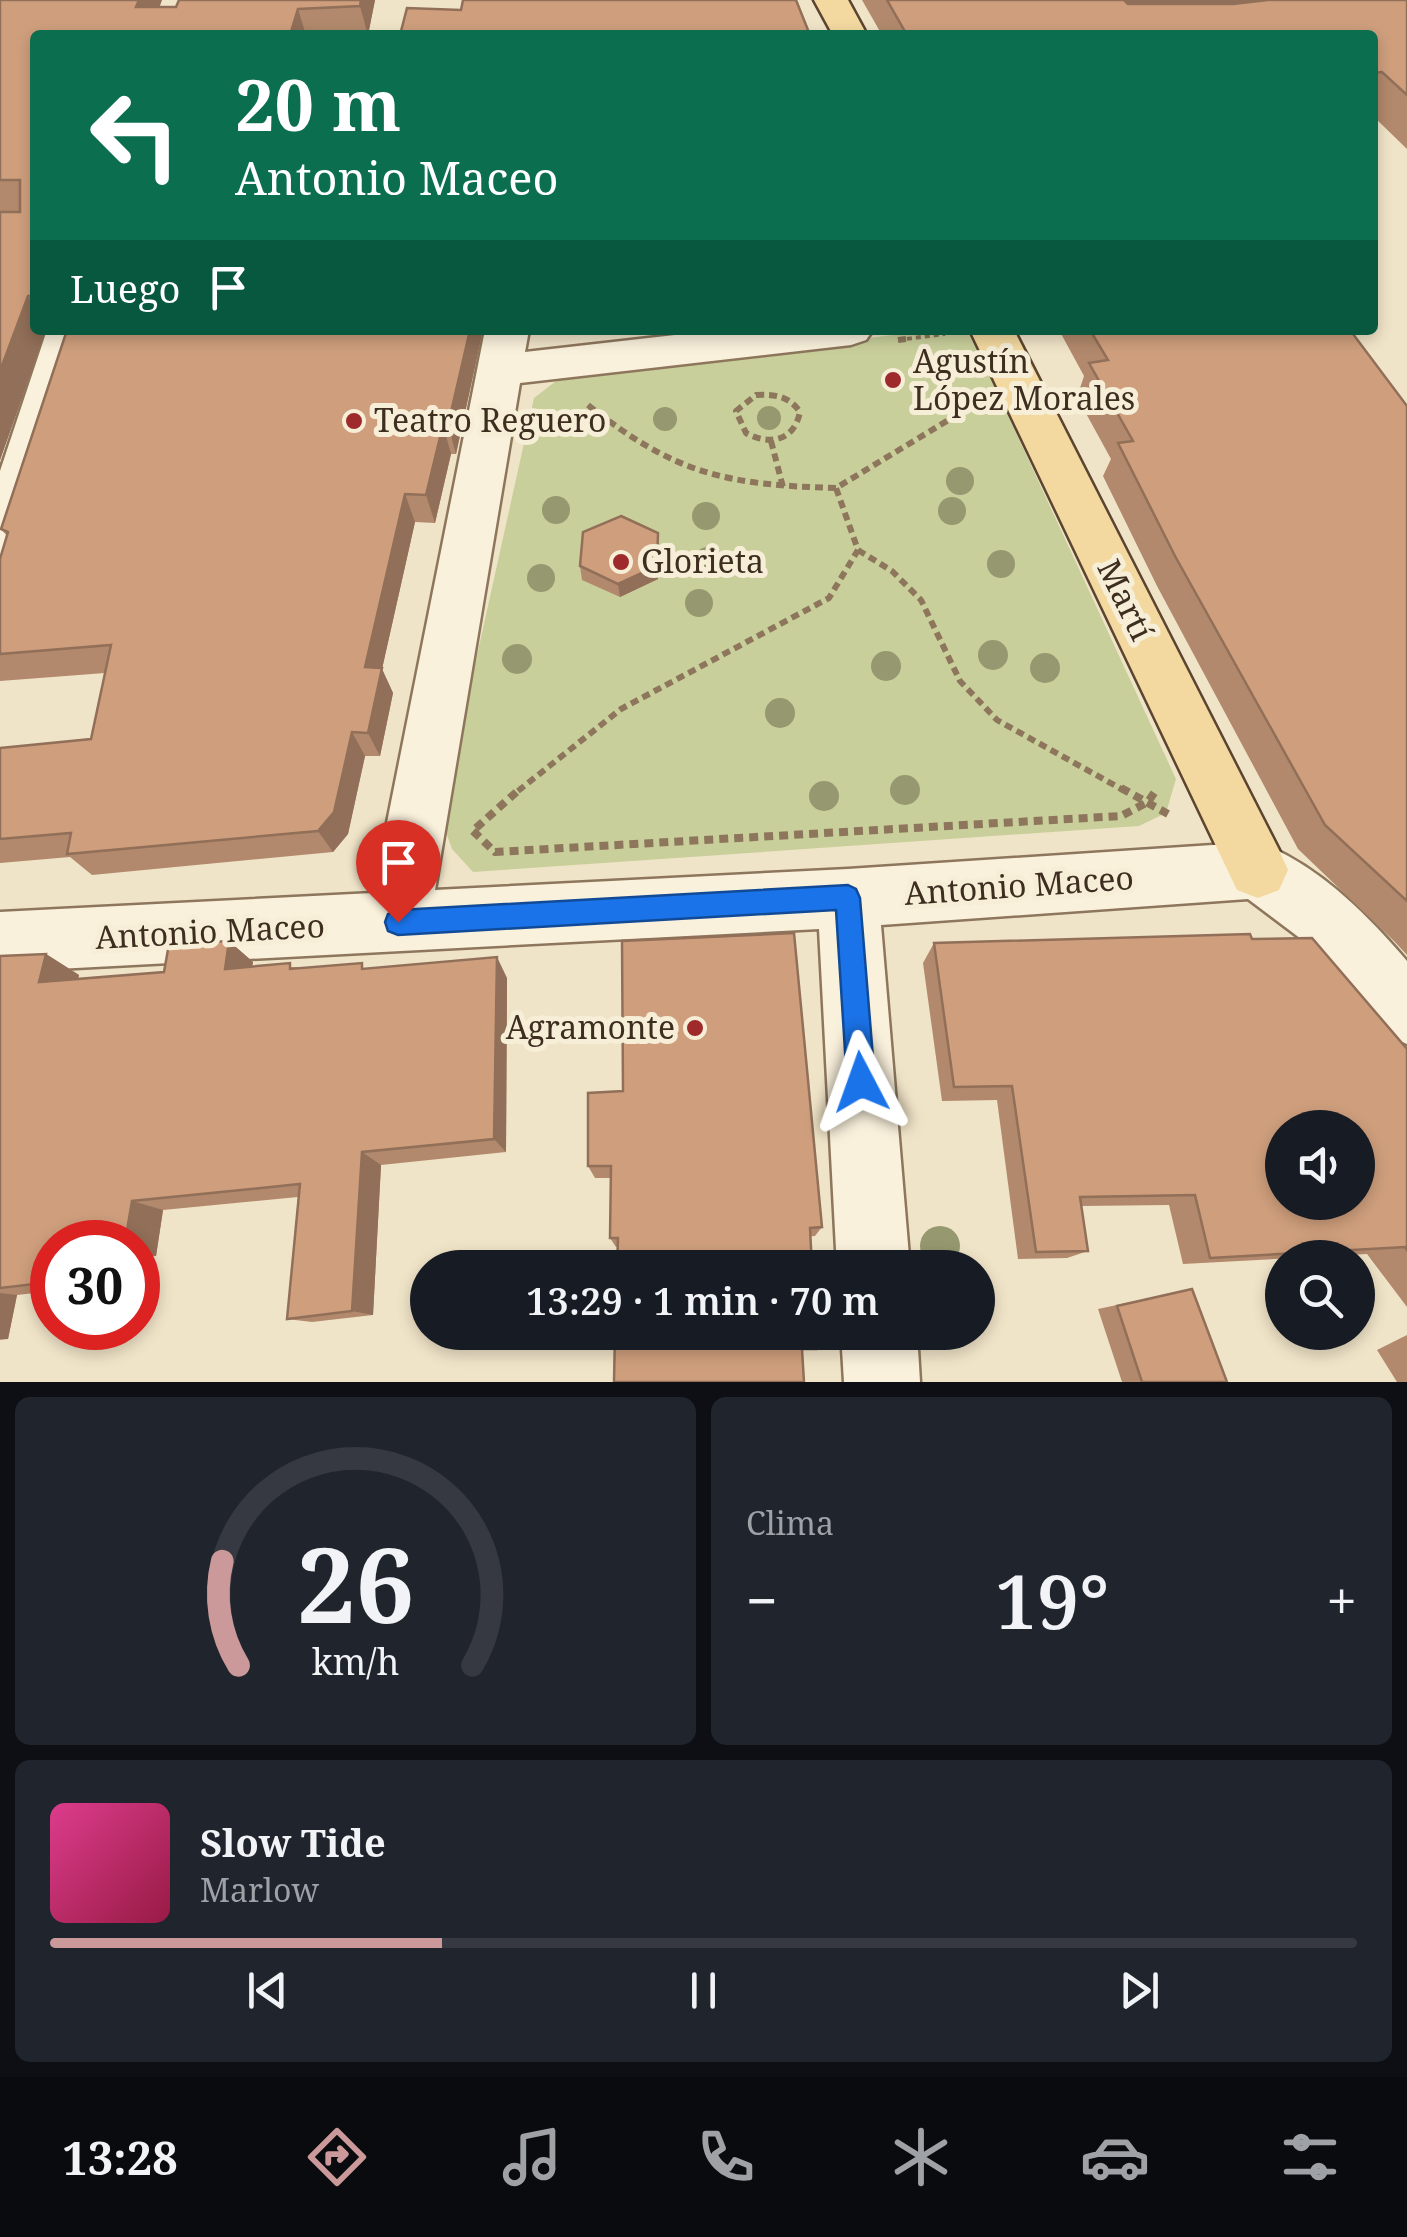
<!DOCTYPE html>
<html lang="es">
<head>
<meta charset="utf-8">
<style>
  :root { --surface:#171b24; --page:#20242c; --text:#f1f3f6; --muted:#9ea1a6; --line:#363941; --accent:#cc999b }
  body { margin:0; font-family:"Noto Serif",serif; background:var(--page); color:var(--text); height:100vh; display:flex; flex-direction:column; font-size:38px; white-space:nowrap }
  * { box-sizing:border-box; margin:0 }
  p { font-size:32px; color:var(--muted) }
  .icon { flex:none; width:55px; height:55px; fill:none; stroke:currentColor; stroke-width:2; stroke-linecap:round; stroke-linejoin:round }
  .map { position:relative; height:1382px; overflow:hidden }
  .panel { display:flex; flex-direction:column; gap:15px; padding:15px; background:#0d0f14; flex:1 }
  .panel>* { flex:none }
  .banner { position:absolute; left:30px; top:30px; width:1348px; height:305px; border-radius:10px; box-shadow:0 5px 15px #0003; background:#0b6e4f; color:#fff; overflow:hidden }
  .fabs { position:absolute; left:1265px; top:1110px; display:grid; gap:20px }
  .fabs a { display:grid; place-items:center; width:110px; height:110px; border-radius:50%; background:var(--surface); box-shadow:0 5px 15px #0003; font-size:50px }
  .speed { position:absolute; left:30px; top:1220px; display:flex; gap:20px; font-size:50px; font-weight:700; text-align:center }
  .speed>* { display:grid; place-content:center; width:130px; height:130px; border-radius:50%; background:var(--surface); box-shadow:0 5px 15px #0003; line-height:1 }
  .speed .limit { border:15px solid #d22; background:#fff; color:#111 }
  .pin { position:absolute; display:grid; place-items:center; width:85px; height:85px; color:#fff; margin:-102px -42px; border-radius:50% 50% 50% 0; rotate:-45deg; box-shadow:0 0 10px #0007 }
  .pin .icon { rotate:45deg }
  .me { position:absolute; width:110px; margin:-55px; rotate:356deg; stroke-linejoin:round; filter:drop-shadow(0 0 8px #0008) }
  .turn { display:flex; align-items:center; gap:35px; height:210px; padding:0 40px; font-size:45px }
  .turn .icon { width:130px; height:130px; stroke-width:2.5 }
  .turn b { display:block; font-size:70px; line-height:85px }
  .then { display:flex; align-items:center; height:95px; padding:0 40px; background:#0003; gap:20px; font-size:38px }
  .big { font-size:75px; font-weight:600; line-height:1.1 }
  .panel .tile { flex:1; display:flex; flex-direction:column; justify-content:center; gap:15px; min-width:0; padding:0 35px; border-radius:15px; background:var(--page) }
  .panel .dial { align-items:center; gap:0 }
  .dial svg { height:260px; overflow:visible; fill:none; stroke:var(--line); stroke-width:7; stroke-linecap:round; text-anchor:middle }
  .dial text { fill:var(--text); stroke:none }
  .song { display:flex; align-items:center; gap:30px }
  .cover { width:120px; height:120px; border-radius:15px; background:linear-gradient(135deg,hsl(330 70% 55%),hsl(340 70% 35%)) }
  .played { height:10px; border-radius:5px; background:linear-gradient(90deg,var(--accent) 30%,var(--line) 30%) }
  .keys { display:flex; justify-content:space-around; direction:ltr }
  .heat { display:flex; justify-content:space-between; align-items:center; font-size:55px; direction:ltr }
  .panel .tiles { flex:1; display:grid; gap:15px; grid-template-columns:1fr 1fr }
  .tile:last-child { grid-column:span 2 }
  .trip { position:absolute; left:410px; top:1250px; width:585px; height:100px; border-radius:50px; background:var(--surface); box-shadow:0 5px 15px #0003; font-weight:600; line-height:100px; text-align:center }
  .tabs { display:flex; height:160px; justify-content:space-around; align-items:center; background:#090b0e; color:var(--muted) }
  .tabs .icon { width:70px; height:70px }
  .tabs .active { color:var(--accent) }
  .tabs b { font-size:45px; color:var(--text) }
  .map>svg:first-child { display:block }
  .green { fill:#c9cf9b }
  .lines { fill:none; stroke-linecap:round; stroke-linejoin:round }
  .minor-casing { stroke:#8d765c; stroke-width:5 }
  .major-casing { stroke:#5b4430; stroke-width:5 }
  .path-far2 { stroke:#8d765c; stroke-width:4; stroke-dasharray:5 4; stroke-linecap:butt }
  .path-far1 { stroke:#8d765c; stroke-width:6; stroke-dasharray:8 5; stroke-linecap:butt }
  .path { stroke:#8d765c; stroke-width:8; stroke-dasharray:9 6; stroke-linecap:butt }
  .minor { fill:#faf1dc; fill-rule:evenodd }
  .major { fill:#f3d9a0; fill-rule:evenodd }
  .tree { fill:#96986f }
  .wall { fill:#b2896c }
  .shaded-wall { fill:#916f58 }
  .building { fill:#cf9f7d; stroke:#916f58; stroke-width:2.5; fill-rule:evenodd }
  .route { fill:#1a73e8; stroke:#114b97; stroke-width:2.5 }
  .poi-dot { fill:#9e2a2b; stroke:#f7eed8; stroke-width:4 }
  .labels { text-anchor:middle; stroke-width:10; stroke-linejoin:round; paint-order:stroke }
  .poi-label { font-size:32px; fill:#3d2e20; stroke:#f7eed8; text-anchor:start }
  .street-label { font-size:32px; fill:#3d2e20; stroke:#f7eed8 }
</style>
</head>
<body>
<div class="map">
<svg width="1407" height="1382" viewBox="0 0 1407 1382">
  <rect width="100%" height="100%" fill="#f0e4c8"/>
  <!-- green -->
  <path class="green" d="M933 330 970 333 1176 779 1166 813 1139 826 473 872 452 849 441 818 534 398 556 381 577 374Z"/>
  <g class="lines">
    <!-- minor casing -->
    <g class="minor-casing">
      <g id="minor">
        <path d="M47 330H91L25 547 18 561 0 567V471Z"/>
        <path d="M485 330H529L525 352 719 330H873L866 340 851 345 520 383 435 890 848 869 1258 842C1318 865 1366 913 1407 961V1044L1384 1034 1321 954 1248 899 881 925 910 1268H837L819 929 0 972V912L373 893Z"/>
        <path d="M841 1332H917L920 1382H844Z"/>
      </g>
    </g>
    <!-- major casing -->
    <g class="major-casing">
      <g id="major">
        <path d="M814 0H848L867 35H833Z"/>
        <path d="M970 330H1014L1279 850 1288 870 1279 890 1258 898 1237 890Z"/>
      </g>
    </g>
    <!-- path-far2 -->
    <path class="path-far2" d="M898 340 945 334"/>
    <!-- path-far1 -->
    <g class="path-far1">
      <path d="M898 340 906 339"/>
      <path d="M756 395C775 394 789 396 800 412 794 441 770 446 746 433L736 411Z"/>
      <path d="M588 405C675 474 726 485 836 488"/>
      <path d="M771 441 783 487"/>
      <path d="M858 550 892 571 921 600 960 681 997 720 1125 791"/>
      <path d="M518 791 621 709 829 598 858 550 836 488 975 404"/>
    </g>
    <!-- path -->
    <g class="path">
      <path d="M1121 788 1168 814"/>
      <path d="M476 828 521 788"/>
      <path d="M473 831 495 852 1121 816 1148 802 1156 790"/>
    </g>
    <!-- minor -->
    <use href="#minor" class="minor"/>
    <!-- major -->
    <use href="#major" class="major"/>
  </g>
  <!-- trees -->
  <g class="tree">
    <circle cx="769" cy="418" r="12"/>
    <circle cx="665" cy="419" r="12"/>
    <circle cx="960" cy="481" r="14"/>
    <circle cx="556" cy="510" r="14"/>
    <circle cx="952" cy="511" r="14"/>
    <circle cx="706" cy="516" r="14"/>
    <circle cx="708" cy="561" r="14"/>
    <circle cx="1001" cy="564" r="14"/>
    <circle cx="541" cy="578" r="14"/>
    <circle cx="699" cy="603" r="14"/>
    <circle cx="993" cy="655" r="15"/>
    <circle cx="517" cy="659" r="15"/>
    <circle cx="886" cy="666" r="15"/>
    <circle cx="1045" cy="668" r="15"/>
    <circle cx="780" cy="713" r="15"/>
    <circle cx="905" cy="790" r="15"/>
    <circle cx="824" cy="796" r="15"/>
    <circle cx="940" cy="1246" r="20"/>
  </g>
  <!-- wall -->
  <g class="wall">
    <path d="M0 0 176 7 179 0H375L368 35H35V330H46L0 460Z"/>
    <path d="M862 0H1407V149L1372 115V35H882Z"/>
    <path d="M483 330 456 454H451L435 523 415 522 382 669 393 693 380 756H365L348 834 333 852 92 875 70 857 0 863V748L91 739 105 673 0 681V559L7 536 1 529Z"/>
    <path d="M1059 330H1350L1407 406V955L1394 941 1298 849 1157 586 1103 476 1111 459 1077 397 1084 376Z"/>
    <path d="M658 533V579L620 597 582 580 580 566Z"/>
    <path d="M1252 939 1407 1049V1307L1367 1254 1183 1264 1169 1205 1081 1206 1088 1251 1067 1258 1018 1259 997 1100 942 1101 923 963 934 943Z"/>
    <path d="M229 941 253 962 252 966 367 969 507 978 506 1152 381 1165 373 1315 312 1322 287 1319 298 1197 163 1210 156 1256 138 1258V1242H52V1291L17 1295 8 1339 0 1340V956L46 954 79 975 78 979 164 972Z"/>
    <path d="M588 1093 822 1227 815 1236 616 1247 610 1238 611 1178H595L588 1166Z"/>
    <path d="M1192 1289 1227 1382H1122L1098 1309Z"/>
    <path d="M1407 1335V1382H1397L1377 1350Z"/>
  </g>
  <!-- shaded-wall -->
  <g class="shaded-wall">
    <path d="M139 0H162L150 35 136 7Z"/>
    <path d="M361 0H375L368 35 360 6Z"/>
    <path d="M1124 0H1309L1119 26Z"/>
    <path d="M298 9 306 35H290Z"/>
    <path d="M28 296 35 307V330H46L0 460V371Z"/>
    <path d="M470 330H483L456 454 448 425Z"/>
    <path d="M443 425 451 454 435 523 426 495Z"/>
    <path d="M405 494 415 522 382 669 393 693 380 756 368 733 365 667Z"/>
    <path d="M658 533V579L620 597 618 584Z"/>
    <path d="M352 732 365 756 348 834 333 852 318 831Z"/>
    <path d="M229 941 253 962 249 989 225 969Z"/>
    <path d="M46 954 79 975 72 1002 39 982Z"/>
    <path d="M497 957 507 978 506 1152 494 1139Z"/>
    <path d="M362 1152 381 1165 373 1315 352 1311Z"/>
    <path d="M132 1201 163 1210 156 1256 138 1252V1242H125Z"/>
    <path d="M0 1293 17 1295 8 1339H0Z"/>
  </g>
  <!-- building -->
  <g class="building">
    <path d="M0 0H139L136 7H176L179 0H361L360 6 298 9 290 35H35V296H28L0 371V212H20V180H0Z"/>
    <path d="M463 0H796L810 35H400L407 8 461 10Z"/>
    <path d="M887 0H1124L1128 4H1233L1268 0H1407V95L1382 72 1372 73V35H907Z"/>
    <path d="M67 330H470L448 425H443L426 495 405 494 365 667 382 668 368 733 352 732 334 812 318 831 67 854 71 833 0 839V748L91 739 111 645 0 654V559L8 532 1 529Z"/>
    <path d="M1090 330H1350L1407 406V901L1325 825 1175 556 1118 443 1133 441 1089 363 1108 360Z"/>
    <path d="M621 516 658 533 657 566 618 584 580 566 583 532Z"/>
    <path d="M794 933 822 1227 810 1228 812 1268H617L618 1238H610L611 1166H588V1093L623 1091 622 941Z"/>
    <path d="M1250 934 1252 939 1312 938 1407 1049V1250L1405 1247 1210 1258 1195 1195 1080 1197 1088 1251 1036 1252 1012 1086 954 1087 934 943ZM1282 1128H1358V1202H1282Z"/>
    <path d="M229 941 225 969 290 963V969L362 963V969L497 957 494 1139 362 1152 352 1311 287 1319 300 1184 132 1201 125 1242H52V1282L0 1288V956L46 954 39 982 164 972 169 944Z"/>
    <path d="M1192 1289 1227 1382H1142L1117 1306Z"/>
    <path d="M615 1332H816V1349H802L804 1382H614Z"/>
  </g>
  <!-- route -->
  <path class="route" d="M848 885 856 889 860 898 875 1082 871 1092 861 1096 851 1092 847 1082 836 910 398 935 388 931 385 922 388 914 398 910Z"/>
  <!-- markers -->
  <g class="poi-dot">
    <circle cx="893" cy="380" r="10"/>
    <circle cx="354" cy="421" r="10"/>
    <circle cx="621" cy="562" r="10"/>
    <circle cx="695" cy="1028" r="10"/>
  </g>
  <g class="labels">
    <!-- poi labels -->
    <g class="poi-label">
      <text x="913" y="373">Agustín<tspan x="913" dy="37">López Morales</tspan></text>
      <text x="374" y="432">Teatro Reguero</text>
      <text x="641" y="573">Glorieta</text>
      <text x="675" y="1039" text-anchor="end">Agramonte</text>
    </g>
    <!-- street labels -->
    <g class="street-label">
      <text transform="translate(1125 600) rotate(64)" y="11">Martí</text>
      <text transform="translate(1019 886) rotate(-4)" y="11">Antonio Maceo</text>
      <text transform="translate(210 932) rotate(-3)" y="11">Antonio Maceo</text>
    </g>
  </g>
</svg>
<div class="fabs">
<a><svg class="icon" aria-label="sound" viewBox="0 0 24 24"><path d="M4 9h4l5-4v14l-5-4H4zM17 9q2 3 0 6"/></svg></a>
<a><svg class="icon" aria-label="search" viewBox="0 0 24 24"><circle cx="10" cy="10" r="6"/><path d="M15 15l6 6"/></svg></a>
</div>
<div class="speed"><div class="limit">30</div></div>
<div class="pin" style="left:398px;top:922px;background:#d93025"><svg class="icon" aria-label="arrive" viewBox="0 0 24 24"><path d="M6 21V4h12l-3 4 3 4H6"/></svg></div>
<svg class="me" style="left:861px;top:1082px" viewBox="-20 -20 40 40"><path d="M0-17L14 15 0 8-14 15z" fill="#1a73e8" stroke="#fff" stroke-width="4"/></svg>
<div class="trip">13:29 · 1 min · 70 m</div>
<div class="banner">
<div class="turn"><svg class="icon" aria-label="left" viewBox="0 0 24 24"><path d="M17 20v-9H6M10 6l-5 5 5 5"/></svg><div><b>20 m</b>Antonio Maceo</div></div>
<div class="then">Luego<svg class="icon" aria-label="arrive" viewBox="0 0 24 24"><path d="M6 21V4h12l-3 4 3 4H6"/></svg></div>
</div>
</div>
<section class="panel">
<div class="tiles">
<div class="tile dial"><svg viewBox="0 0 100 80">
<path d="M14 69A42 42 0 1 1 86 69"/>
<path d="M14 69A42 42 0 0 1 9 37" stroke="#cc999b"/>
<text x="50" y="56" font-size="32" font-weight="700">26</text>
<text x="50" y="72" font-size="11">km/h</text>
</svg></div>
<div class="tile"><p>Clima</p>
<div class="heat"><a>−</a><b class="big">19°</b><a>+</a></div>
</div>
<div class="tile">
<div class="song"><i class="cover"></i><div><b>Slow Tide</b><p>Marlow</p></div></div>
<div class="played"></div>
<div class="keys"><svg class="icon" aria-label="previous" viewBox="0 0 24 24"><path d="M18 5L8 12l10 7zM5 5v14"/></svg><svg class="icon" aria-label="pause" viewBox="0 0 24 24"><path d="M8 5v14M16 5v14"/></svg><svg class="icon" aria-label="next" viewBox="0 0 24 24"><path d="M6 5l10 7-10 7zM19 5v14"/></svg></div>
</div>
</div>
</section>
<nav class="tabs">
<b>13:28</b>
<svg class="icon active" aria-label="directions" viewBox="0 0 24 24"><path d="M12 3l9 9-9 9-9-9zM9 14v-3h6M13 9l2 2-2 2"/></svg>
<svg class="icon" aria-label="music" viewBox="0 0 24 24"><path d="M9 18V5l10-2v13"/><circle cx="6" cy="18" r="3"/><circle cx="16" cy="16" r="3"/></svg>
<svg class="icon" aria-label="phone" viewBox="0 0 24 24"><path d="M5 4h4l2 5-3 2q2 4 5 5l2-3 5 2v4C11 20 4 13 5 4z"/></svg>
<svg class="icon" aria-label="climate" viewBox="0 0 24 24"><path d="M12 3v18M4 7l16 10M4 17L20 7"/></svg>
<svg class="icon" aria-label="car" viewBox="0 0 24 24"><path d="M5 17H2v-5l4-1 3-4h7l3 4 3 1v5h-3M9 17h6M6 11h13"/><circle cx="7" cy="17" r="2"/><circle cx="17" cy="17" r="2"/></svg>
<svg class="icon" aria-label="filters" viewBox="0 0 24 24"><path d="M4 7h16M4 17h16"/><circle cx="9" cy="7" r="2"/><circle cx="15" cy="17" r="2"/></svg>
</nav>
</body>
</html>
